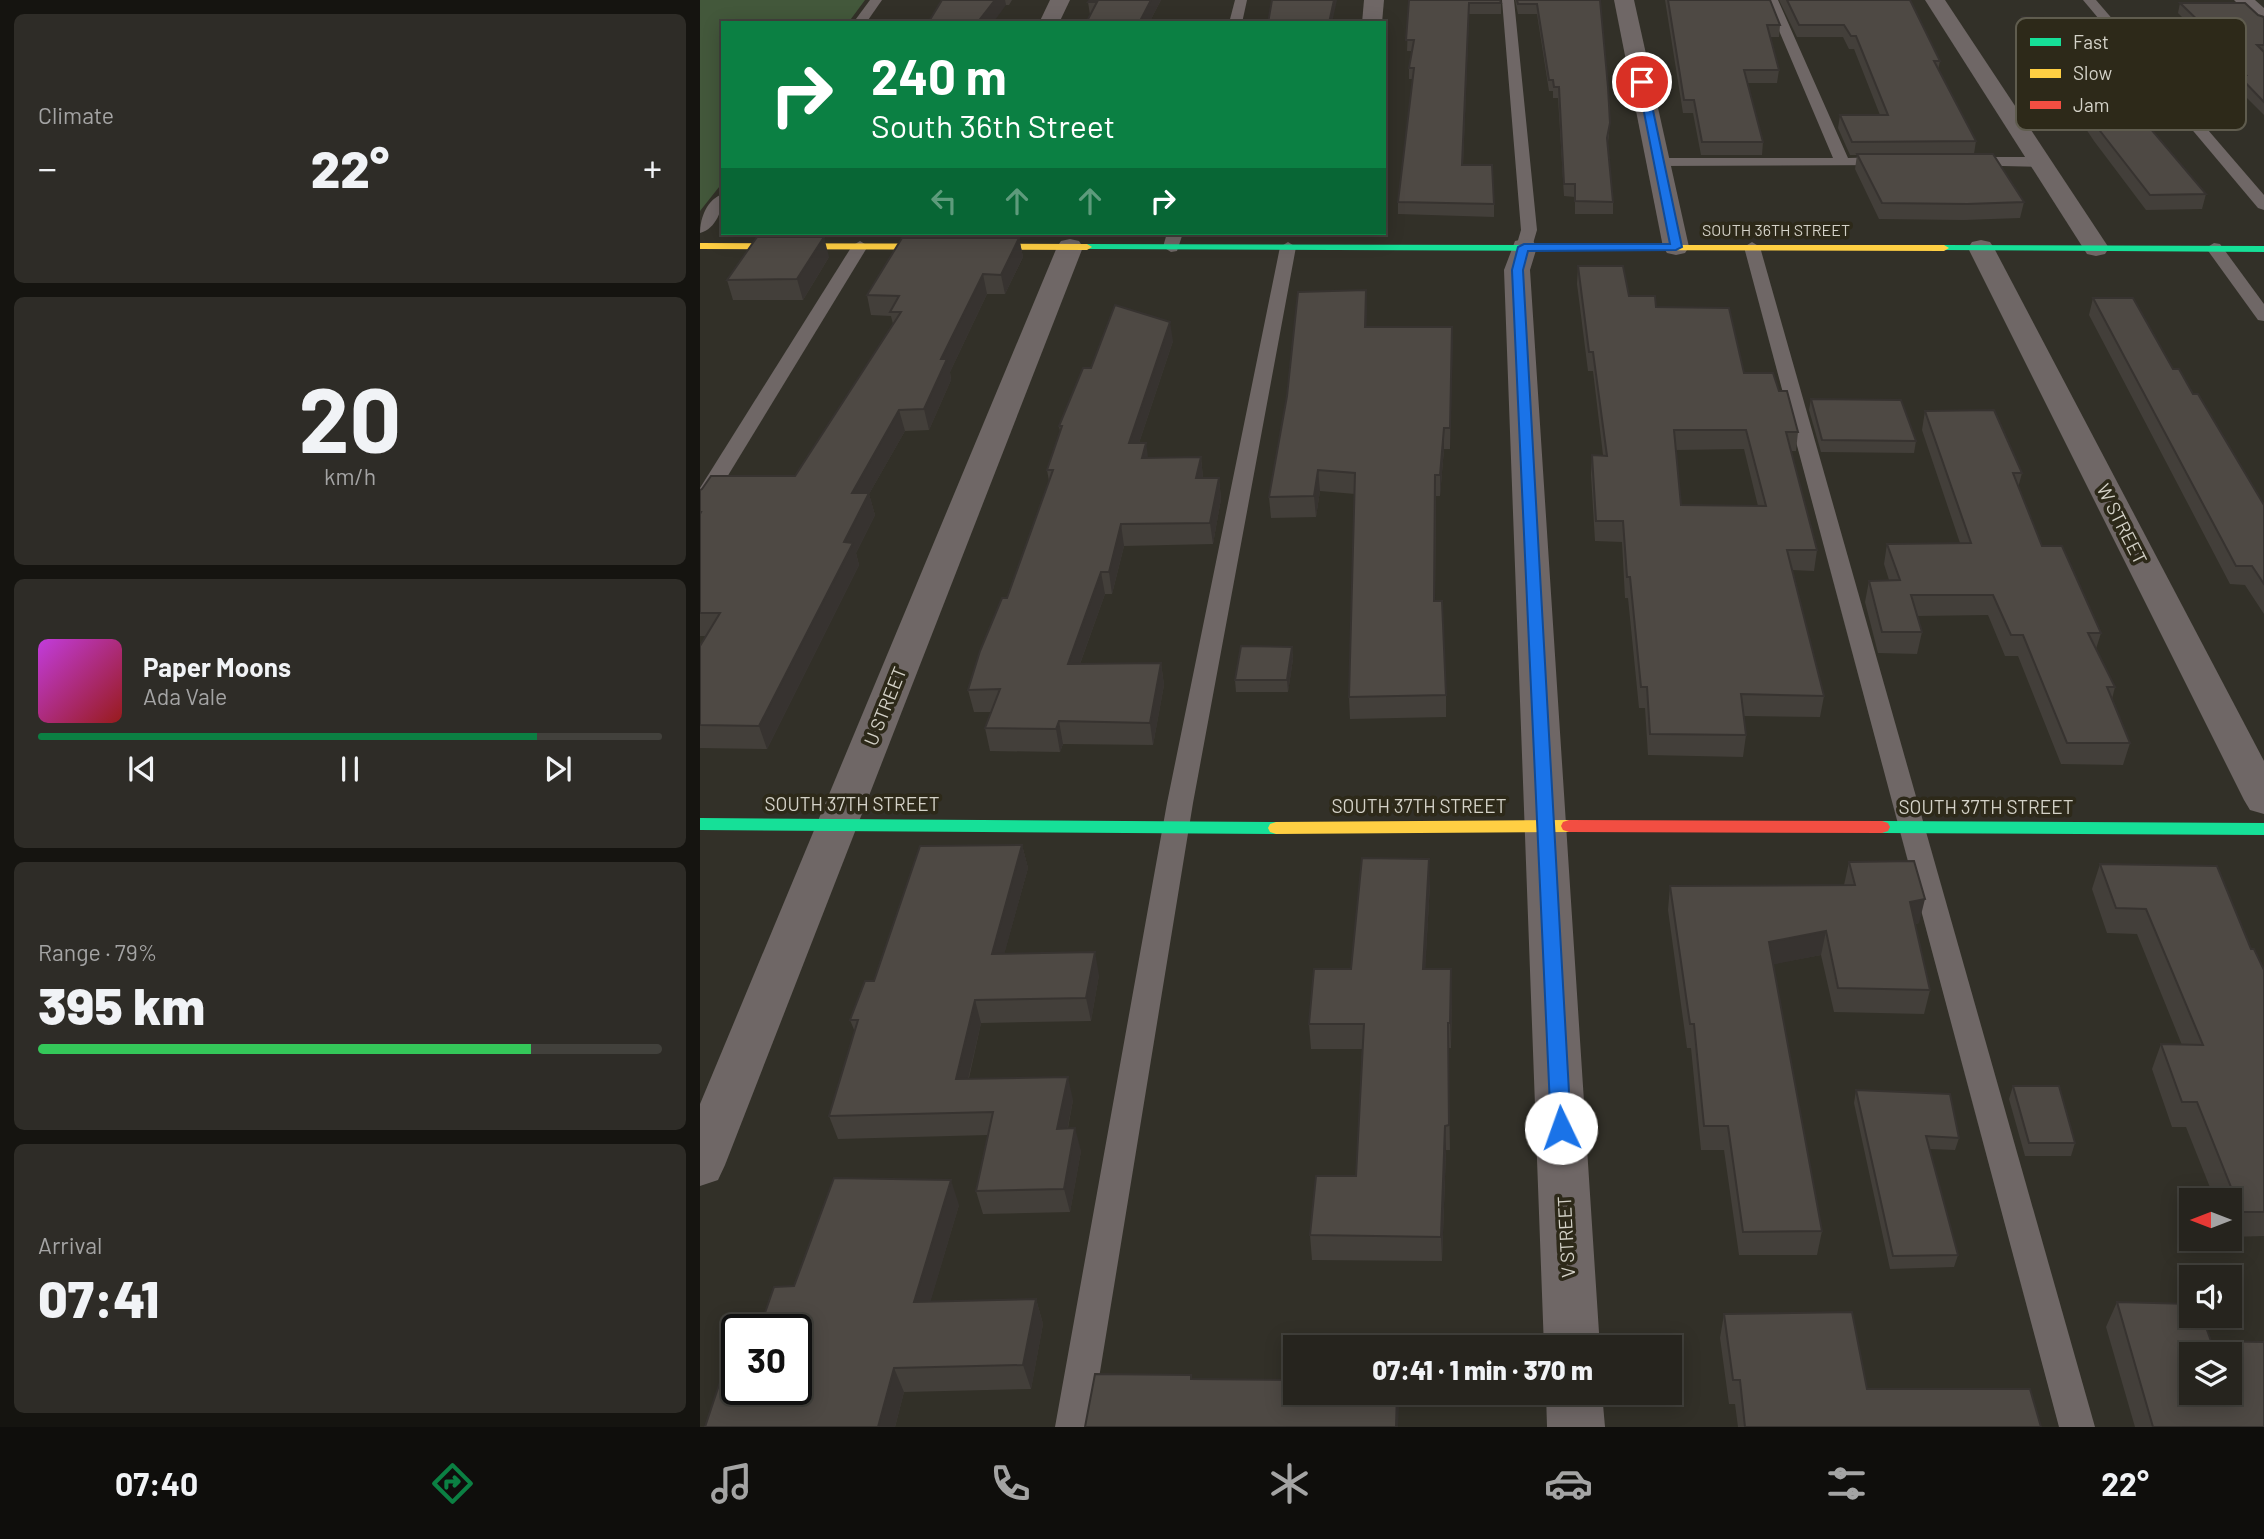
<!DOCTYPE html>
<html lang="en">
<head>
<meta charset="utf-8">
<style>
  :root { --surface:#26241e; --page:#2e2c27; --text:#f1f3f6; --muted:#a4a4a4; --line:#42413c; --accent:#0b8043 }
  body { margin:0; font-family:Barlow,sans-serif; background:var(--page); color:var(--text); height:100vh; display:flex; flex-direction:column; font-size:26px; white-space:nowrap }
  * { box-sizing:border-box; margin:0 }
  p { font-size:23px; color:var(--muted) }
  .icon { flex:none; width:38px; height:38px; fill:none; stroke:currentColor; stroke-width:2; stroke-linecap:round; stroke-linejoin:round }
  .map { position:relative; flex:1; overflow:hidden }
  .details { display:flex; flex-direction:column; gap:14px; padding:14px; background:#151410; width:700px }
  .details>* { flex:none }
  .guide { position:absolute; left:21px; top:21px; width:665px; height:214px; border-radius:0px; box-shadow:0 4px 18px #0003,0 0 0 2px var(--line); background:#0b8043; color:#fff; overflow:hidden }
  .needle { width:46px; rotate:270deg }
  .tools { position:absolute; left:1479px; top:1188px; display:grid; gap:14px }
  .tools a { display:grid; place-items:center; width:63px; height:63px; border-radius:0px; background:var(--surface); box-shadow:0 4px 18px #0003,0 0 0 2px var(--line); font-size:35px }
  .speed { position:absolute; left:21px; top:1314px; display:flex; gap:14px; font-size:35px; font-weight:700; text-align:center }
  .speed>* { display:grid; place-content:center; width:91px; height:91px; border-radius:50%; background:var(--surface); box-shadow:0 4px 18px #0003,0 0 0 2px var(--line); line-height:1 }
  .speed .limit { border:4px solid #111; border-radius:10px; background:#fff; color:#111 }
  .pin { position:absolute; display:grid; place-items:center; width:60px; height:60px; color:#fff; margin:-30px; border:4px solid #fff; border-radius:50%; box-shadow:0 2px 7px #0007 }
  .me { position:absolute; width:77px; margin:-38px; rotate:357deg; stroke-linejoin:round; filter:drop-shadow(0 0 5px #0008) }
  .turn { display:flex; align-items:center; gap:24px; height:147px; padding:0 35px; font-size:32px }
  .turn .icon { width:91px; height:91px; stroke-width:2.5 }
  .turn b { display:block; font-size:49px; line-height:60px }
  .lanes { display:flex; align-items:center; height:66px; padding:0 35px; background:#0003; justify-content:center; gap:35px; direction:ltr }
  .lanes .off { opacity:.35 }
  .big { font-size:52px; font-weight:800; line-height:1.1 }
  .details .card { flex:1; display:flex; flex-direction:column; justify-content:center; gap:10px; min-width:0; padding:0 24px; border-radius:10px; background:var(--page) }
  .details .dial { align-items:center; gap:0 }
  .dial b { font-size:91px; line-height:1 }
  .song { display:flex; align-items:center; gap:21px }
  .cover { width:84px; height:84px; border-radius:10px; background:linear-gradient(135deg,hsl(290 70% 55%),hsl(0 70% 35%)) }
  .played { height:7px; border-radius:4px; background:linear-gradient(90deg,var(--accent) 80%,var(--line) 80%) }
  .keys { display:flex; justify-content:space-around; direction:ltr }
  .heat { display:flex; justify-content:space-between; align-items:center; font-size:38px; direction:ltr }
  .charge { height:10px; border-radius:5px; background:linear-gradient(90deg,#34c759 79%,var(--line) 0) }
  .trip { position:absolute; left:583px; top:1335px; width:399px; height:70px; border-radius:0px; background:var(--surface); box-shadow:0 4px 18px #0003,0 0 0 2px var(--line); font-weight:800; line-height:70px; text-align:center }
  .tabs { display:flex; height:112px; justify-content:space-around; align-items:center; background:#0f0e0c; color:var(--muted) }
  .tabs .icon { width:49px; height:49px }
  .tabs .active { color:var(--accent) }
  .tabs b { font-size:32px; color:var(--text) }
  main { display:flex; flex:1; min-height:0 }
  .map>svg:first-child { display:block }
  .green { fill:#43583b }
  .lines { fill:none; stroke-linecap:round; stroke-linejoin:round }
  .lane { fill:#6f6766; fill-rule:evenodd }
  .street { fill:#6f6766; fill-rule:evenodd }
  .fast { fill:#16e098; fill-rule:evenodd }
  .slow { fill:#ffcf43; fill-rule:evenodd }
  .jam { fill:#f24e42; fill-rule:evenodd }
  .wall { fill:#433f3a; fill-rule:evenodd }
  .shaded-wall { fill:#373330 }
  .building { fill:#4e4944; stroke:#373330; stroke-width:2; fill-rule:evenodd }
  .route { fill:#1a73e8; stroke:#114b97; stroke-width:2 }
  .labels { text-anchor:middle; stroke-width:7; stroke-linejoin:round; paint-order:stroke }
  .far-street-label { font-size:16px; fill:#d4d2c8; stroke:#2d2919 }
  .street-label { font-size:19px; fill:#d4d2c8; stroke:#2d2919 }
  .key { fill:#2d2919; stroke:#5f5c4e; stroke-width:2 }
  .key-label { font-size:19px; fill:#d4d2c8 }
</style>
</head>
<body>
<main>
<section class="details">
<div class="card"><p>Climate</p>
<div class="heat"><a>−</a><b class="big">22°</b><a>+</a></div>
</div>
<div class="card dial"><b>20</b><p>km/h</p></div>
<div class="card">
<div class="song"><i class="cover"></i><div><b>Paper Moons</b><p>Ada Vale</p></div></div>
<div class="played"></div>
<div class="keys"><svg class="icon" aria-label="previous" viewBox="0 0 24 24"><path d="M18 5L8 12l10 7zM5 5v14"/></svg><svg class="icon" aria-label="pause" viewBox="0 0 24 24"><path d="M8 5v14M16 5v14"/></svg><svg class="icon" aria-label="next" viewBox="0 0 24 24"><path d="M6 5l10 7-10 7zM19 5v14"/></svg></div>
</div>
<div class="card"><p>Range · 79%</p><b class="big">395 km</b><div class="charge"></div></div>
<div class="card"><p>Arrival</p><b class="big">07:41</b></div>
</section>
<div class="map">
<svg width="1564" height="1427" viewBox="0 0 1564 1427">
  <rect width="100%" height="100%" fill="#323028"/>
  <!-- green -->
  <path class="green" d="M0 0H165L148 23H23V182L0 211Z"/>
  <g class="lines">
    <!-- lane -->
    <g class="lane">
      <path d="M170 0H182L166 23H153Z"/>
      <path d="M535 0H547L542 23H529Z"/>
      <path d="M802 0H814L837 230 832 247 824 252 816 247 821 230Z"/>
      <path d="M1066 0H1078L1148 158 1187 157 1192 159 1195 162 1192 165 955 166 952 163 960 158H1133Z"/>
      <path d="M1383 0H1396L1564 195V210L1558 208Z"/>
      <path d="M1266 157H1342L1350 162 1342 167 1261 165 1258 162 1261 159Z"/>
      <path d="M23 194C23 209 16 229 0 233 0 218 7 199 23 194Z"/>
      <path d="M467 233H483L477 251 471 252 463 247Z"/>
      <path d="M160 241 168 246 10 505 7 509 0 511V488L152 246Z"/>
      <path d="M588 242 596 247 493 803 391 1427H355L467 803 580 247Z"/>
      <path d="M1052 242 1060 247 1395 1427H1359L1044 247Z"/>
      <path d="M1514 243 1520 244 1564 304V321L1558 320 1506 248Z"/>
    </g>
    <!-- street -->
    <g class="street">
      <path d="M350 0H370L359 23H339Z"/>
      <path d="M664 0H684L682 23H662Z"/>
      <path d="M914 0H934L989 247 985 253 976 255 967 253 963 247Z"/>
      <path d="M1225 0H1245L1409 248 1405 254 1396 256 1387 254Z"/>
      <path d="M1534 0H1555L1564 8V25L1557 23Z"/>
      <path d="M370 239 379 241 383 247 25 1165 18 1180 0 1186V1104L357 247 361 241Z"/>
      <path d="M824 239 833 241 837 247 830 270 900 1348H844L804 270 815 241Z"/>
      <path d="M1281 240 1290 242 1294 248 1564 761V814L1550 810 1544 800 1268 248 1272 242Z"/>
      <path d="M846 1393H902L905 1427H847Z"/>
    </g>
    <!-- fast -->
    <g class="fast">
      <path d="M387 244 875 245 880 248 875 251 383 249 382 247Z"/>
      <path d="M1244 245 1564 246V252L1240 250 1239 248Z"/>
      <path d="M0 818 576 822 582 824 584 828 582 832 576 834 0 830Z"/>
      <path d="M1182 821 1564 823V835L1182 833 1176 831 1174 827 1176 823Z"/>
    </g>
    <!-- slow -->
    <g class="slow">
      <path d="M0 243 387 244 392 247 387 250 0 249Z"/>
      <path d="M875 245H1244L1249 248 1244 251 871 250V246Z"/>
      <path d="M869 820 875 822 877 826 875 830 869 832 576 834 570 832 568 828 570 824 576 822Z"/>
    </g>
    <!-- jam -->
    <path class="jam" d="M869 820 1182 821 1188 823 1190 827 1188 831 1182 833 869 832 863 830 861 826 863 822Z"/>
  </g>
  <!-- wall -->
  <g class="wall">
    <path d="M242 0H312L309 5H306Z"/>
    <path d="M390 0H461L449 23H386L390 15 388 2Z"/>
    <path d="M709 0 801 3V14H769L763 165 794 204V217L698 214V202L713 79H709V68L712 51H707Z"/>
    <path d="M815 0H900L909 134 908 143 913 202V214H875V197L864 196 858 98H853V91H849L837 14H818Z"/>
    <path d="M965 0H1070L1080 25 1079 37H1070L1079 70 1077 83H1047L1063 142 1062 155H1001L993 113H983Z"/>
    <path d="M1079 0H1210L1240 61 1238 70 1276 141 1274 154 1324 202 1320 218 1264 220 1179 219 1155 169 1157 155H1150L1138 128 1140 115H1180L1154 49H1149L1143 37H1097Z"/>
    <path d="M1480 3 1564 16V115L1535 86 1537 79 1508 43 1478 13Z"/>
    <path d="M1322 17 1427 101 1506 194 1502 209 1446 210 1394 141 1320 30Z"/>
    <path d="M76 233H144L142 236H77Z"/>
    <path d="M218 233H334L333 236H219Z"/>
    <path d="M319 238 323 257 305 294H287L250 372 251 380 229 430 205 431 169 494 175 515 156 553 159 565 67 749 0 748V646L6 636H0V490L95 476 193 324 191 316 171 315 167 295Z"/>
    <path d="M129 257 103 300H33L27 280Z"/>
    <path d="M878 266 929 296 956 307 1044 373 1079 391 1098 432 1096 451H1091L1117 550 1114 571 1092 570 1124 696 1120 717 1044 716 1046 735 1043 757 948 755 945 708H939L928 598H925L922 542 895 541 891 475 892 455H903L893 371H888L877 284ZM1044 449 1058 506 981 505 976 450Z"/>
    <path d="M666 290V327H752L750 449H744L740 496H736L735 601 746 695V717L650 719 649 697 655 494 620 491 616 517 571 518 569 497Z"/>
    <path d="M1393 298 1473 369 1493 394 1564 505V614L1545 585 1530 584 1389 315Z"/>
    <path d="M473 341 439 443 448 458 501 457 503 478H519L521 499 513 544 424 546 412 594H405L380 664 461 663 464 685 453 745 363 744 360 752 290 751 285 728 291 712H274L268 690 307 598 349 481 347 470 360 431 359 426 391 368Z"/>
    <path d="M1111 399 1216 441 1214 453 1121 452 1109 410Z"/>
    <path d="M1225 411 1322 473 1318 488 1342 546 1401 633 1396 649 1415 687 1412 699 1430 743 1423 765 1361 764 1318 656H1305L1288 615 1217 616 1222 632 1217 654 1178 653 1165 602 1169 581 1189 580 1184 564 1187 544 1260 543 1222 430Z"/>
    <path d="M592 647 593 659 588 692H536L535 680Z"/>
    <path d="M322 845 328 868 304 954 399 975 391 1021 281 1023 269 1078 373 1100 368 1128 381 1151 370 1212 283 1214 276 1191 288 1135 138 1139 129 1116 155 1032 150 1020 174 981Z"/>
    <path d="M1149 862 1219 923 1215 924 1230 990 1224 1014 1134 1012 1121 955 1073 964 1122 1231 1117 1255H1039L1024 1150H1001L991 1048H987L968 910 970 886 1144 885Z"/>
    <path d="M1400 864 1551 949 1564 970V1236L1530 1237V1200H1515L1486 1127H1472L1452 1069 1461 1044 1482 1045 1437 934 1407 933 1392 889Z"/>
    <path d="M730 884 725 969 752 994 751 1048H748L750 1150H746L742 1261 612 1260 610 1235 656 1176 662 1049H611L609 1024 651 969Z"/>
    <path d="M1313 1086 1375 1143 1371 1156H1325L1309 1099Z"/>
    <path d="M1156 1090 1259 1138 1255 1150 1229 1149 1258 1255 1254 1267 1190 1269 1154 1103Z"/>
    <path d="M259 1205 230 1302 336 1299 343 1324 331 1389 204 1392 195 1427H5L37 1390 94 1286Z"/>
    <path d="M1417 1302 1511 1341 1564 1427H1435L1406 1327Z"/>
    <path d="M1024 1314 1167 1389 1341 1427H1038L1035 1404H1029L1020 1338Z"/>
  </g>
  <!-- shaded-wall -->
  <g class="shaded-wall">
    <path d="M295 0H305L306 5 293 23H277Z"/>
    <path d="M451 0H461L449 23H439Z"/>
    <path d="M634 0H637L632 23H629Z"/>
    <path d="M124 237 129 257 103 300 97 279Z"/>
    <path d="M319 238 323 257 305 294 301 275Z"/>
    <path d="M283 274 287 294 250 372 251 380 229 430 224 409 241 359Z"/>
    <path d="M666 290 667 310 666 347 665 327Z"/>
    <path d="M470 322 473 341 432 464 429 443Z"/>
    <path d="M752 327 753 346 750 449V428Z"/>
    <path d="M199 410 205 431 169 494 175 515 156 553 159 565 67 749 59 726 144 542 152 493Z"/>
    <path d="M744 428V449L740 496V475Z"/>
    <path d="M446 443 449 464 442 458Z"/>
    <path d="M501 457 503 478H496Z"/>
    <path d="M618 470 620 491 616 517 614 496Z"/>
    <path d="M519 478 521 499 513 544 510 523Z"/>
    <path d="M421 524 424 546 412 594 409 572Z"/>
    <path d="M401 572 405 594 372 686 368 664Z"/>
    <path d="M592 647 593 659 588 692 587 680Z"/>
    <path d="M461 663 464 685 453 745 450 723Z"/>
    <path d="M359 721 363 744 360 752 356 729Z"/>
    <path d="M322 845 328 868 298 977 292 954Z"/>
    <path d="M729 859 730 884 724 994 723 969Z"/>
    <path d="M1225 899 1219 923 1205 926 1210 902Z"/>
    <path d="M1126 931 1121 955 1066 966 1069 942Z"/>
    <path d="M395 952 399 975 391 1021 386 998Z"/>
    <path d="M751 969 752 994 751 1048 750 1023Z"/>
    <path d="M275 1000 281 1023 263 1101 256 1079Z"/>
    <path d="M368 1077 373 1100 363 1151 357 1129Z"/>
    <path d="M745 1126 746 1150 742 1261 741 1237Z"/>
    <path d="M375 1128 381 1151 370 1212 364 1189Z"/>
    <path d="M251 1180 259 1205 223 1327 214 1302Z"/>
    <path d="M336 1299 343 1324 331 1389 323 1365Z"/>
    <path d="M194 1368 204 1392 195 1427H178Z"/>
    <path d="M697 1393H698L699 1405 698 1427H696Z"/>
  </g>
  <!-- building -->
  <g class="building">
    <path d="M242 0H295L277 23H228Z"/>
    <path d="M390 0H451L439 23H386L397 2H388Z"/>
    <path d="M572 0H634L629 23H568Z"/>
    <path d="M709 0H800L801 3H769L762 165H792L794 204 698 202 714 68H709L714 40H706Z"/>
    <path d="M817 0H900L908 87 910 123 907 138 913 202 875 201V184H864L859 87H854L853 80H849L837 4H818Z"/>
    <path d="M968 0H1070L1080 25H1067L1079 70H1044L1063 142H1002L994 100H984Z"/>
    <path d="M1087 0H1210L1240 61H1234L1276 141 1152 142 1140 115H1188L1156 36H1151L1144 25H1099Z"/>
    <path d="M1480 3H1545L1558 15 1564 17V45H1557L1564 52V102L1538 75H1546L1511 33Z"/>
    <path d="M1322 17 1368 19 1427 101 1506 194 1450 195 1397 127Z"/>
    <path d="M1157 154H1293L1324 202 1267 204 1182 203Z"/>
    <path d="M57 237H124L97 279 27 280Z"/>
    <path d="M202 238H319L301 275 283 274 241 359H247L224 409 199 410 152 493H169L144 542 153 543 59 726 0 725V646L20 613H0V514L1 512H0V490L2 489 11 476H95L201 312H190L199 296 167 295Z"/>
    <path d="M878 266H923L929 296H955L956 307 1029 308 1044 373H1073L1079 391H1087L1098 432H1086L1117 550H1087L1124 696 1041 694 1046 735 950 734 947 687H941L930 577H927L923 521H896L892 455 907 456 893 352H889ZM974 430H1046L1066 506 981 505Z"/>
    <path d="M666 290 665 327H752L750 428H744L740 475H735L734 601H742L746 695 649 697 655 473 618 470 614 496 569 497 587 396 598 292Z"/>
    <path d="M1393 298H1433L1473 369H1479L1493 394H1498L1564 505V584L1552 566H1536Z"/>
    <path d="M415 305 470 322 429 443H446L442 458 501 457 496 478H519L510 523 421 524 409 572H401L368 664 461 663 450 723 359 721 356 729 285 728 300 689 268 690 280 651 302 598H307L353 470H347L362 426H359L383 368H391Z"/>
    <path d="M1111 399 1201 400 1216 441 1122 440Z"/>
    <path d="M1294 410 1322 473H1313L1342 546H1362L1401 633H1388L1415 687H1407L1430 743H1367L1323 635H1311L1293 595H1211L1222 632H1182L1169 581 1200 580 1187 544 1271 543 1225 411Z"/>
    <path d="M541 646 592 647 587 680H535Z"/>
    <path d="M322 845 292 954 395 952 386 998 275 1000 256 1079 368 1077 357 1129 375 1128 364 1189 276 1191 293 1112 129 1116 158 1020H150L165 981H174L220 846Z"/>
    <path d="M662 858 729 859 723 969H751L750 1023H748L749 1125 745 1126 741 1237 610 1235 616 1176H656L664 1024H609L614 969H651Z"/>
    <path d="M1214 861 1225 899 1210 902 1230 990 1138 988 1126 931 1069 942 1122 1231 1043 1232 1028 1126H1004L994 1024H990L970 886 1155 885 1149 862Z"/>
    <path d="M1400 864 1517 866 1551 949H1554L1564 970V1212H1541L1497 1102H1482L1461 1044 1503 1045 1446 909 1416 908Z"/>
    <path d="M1313 1086H1359L1375 1143H1329Z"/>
    <path d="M1156 1090 1250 1094 1259 1138 1226 1136 1258 1255 1193 1256Z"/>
    <path d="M134 1178 251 1180 214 1302 336 1299 323 1365 194 1368 178 1427H5L21 1379H37V1390H96V1330H59L74 1287 94 1286Z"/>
    <path d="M1417 1302 1491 1304V1316H1502L1511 1341 1564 1342V1427H1453ZM1491 1354H1530V1393H1491Z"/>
    <path d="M1152 1312 1167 1389H1330L1341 1427H1045L1040 1380H1033L1024 1314Z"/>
    <path d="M395 1374 491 1375V1379L595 1380V1393H697L696 1427H385Z"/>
  </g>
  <!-- route -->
  <path class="route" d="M942 79 947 82 982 247 976 250 828 251 823 270 871 1128 868 1134 861 1136 854 1134 851 1128 812 270 818 247 824 244H970L938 82Z"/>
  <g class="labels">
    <!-- far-street labels -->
    <g class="far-street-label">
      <text x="1076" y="236">SOUTH 36TH STREET</text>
    </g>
    <!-- street labels -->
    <g class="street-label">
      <text transform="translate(1422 524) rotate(63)" y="7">W STREET</text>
      <text transform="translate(185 706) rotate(-68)" y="7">U STREET</text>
      <text x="152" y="811">SOUTH 37TH STREET</text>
      <text x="719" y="813">SOUTH 37TH STREET</text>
      <text x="1286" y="814">SOUTH 37TH STREET</text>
      <text transform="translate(866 1237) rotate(-93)" y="7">V STREET</text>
    </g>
  </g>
  <!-- legend -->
  <rect x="1316" y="18" width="230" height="112" rx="10" class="key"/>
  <rect x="1330" y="38" width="31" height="8" fill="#16e098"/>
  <rect x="1330" y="69" width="31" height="9" fill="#ffcf43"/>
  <rect x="1330" y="101" width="31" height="8" fill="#f24e42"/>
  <g class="key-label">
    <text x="1373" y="49">Fast</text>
    <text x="1373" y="80">Slow</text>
    <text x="1373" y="112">Jam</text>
  </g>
</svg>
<div class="tools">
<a><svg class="needle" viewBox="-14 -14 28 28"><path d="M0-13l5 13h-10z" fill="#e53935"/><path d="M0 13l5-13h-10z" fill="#a4a4a4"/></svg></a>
<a><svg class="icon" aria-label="sound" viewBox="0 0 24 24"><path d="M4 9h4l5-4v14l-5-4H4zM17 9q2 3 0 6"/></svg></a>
<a><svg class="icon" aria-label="layers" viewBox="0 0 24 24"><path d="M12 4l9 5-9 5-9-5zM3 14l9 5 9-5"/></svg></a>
</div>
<div class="speed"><div class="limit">30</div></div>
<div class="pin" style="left:942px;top:82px;background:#d93025"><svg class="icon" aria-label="arrive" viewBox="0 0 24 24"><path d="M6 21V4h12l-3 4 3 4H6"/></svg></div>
<svg class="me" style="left:861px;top:1128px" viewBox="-20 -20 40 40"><circle r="19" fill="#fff"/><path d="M0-13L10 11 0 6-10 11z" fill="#1a73e8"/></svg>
<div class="trip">07:41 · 1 min · 370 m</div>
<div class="guide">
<div class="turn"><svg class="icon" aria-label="right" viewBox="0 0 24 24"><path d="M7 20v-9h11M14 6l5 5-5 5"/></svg><div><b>240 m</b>South 36th Street</div></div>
<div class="lanes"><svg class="icon off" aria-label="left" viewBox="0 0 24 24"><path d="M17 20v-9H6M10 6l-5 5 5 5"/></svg><svg class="icon off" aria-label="ahead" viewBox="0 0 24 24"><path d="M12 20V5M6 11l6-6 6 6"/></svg><svg class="icon off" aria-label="ahead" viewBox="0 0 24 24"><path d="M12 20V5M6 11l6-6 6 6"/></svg><svg class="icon" aria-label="right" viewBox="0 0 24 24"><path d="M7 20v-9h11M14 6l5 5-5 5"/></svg></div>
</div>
</div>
</main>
<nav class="tabs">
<b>07:40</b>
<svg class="icon active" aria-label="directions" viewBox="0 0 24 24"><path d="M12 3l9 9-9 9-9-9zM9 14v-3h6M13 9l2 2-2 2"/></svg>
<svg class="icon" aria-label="music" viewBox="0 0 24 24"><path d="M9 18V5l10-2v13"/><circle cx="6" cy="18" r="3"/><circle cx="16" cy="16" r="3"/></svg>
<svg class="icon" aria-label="phone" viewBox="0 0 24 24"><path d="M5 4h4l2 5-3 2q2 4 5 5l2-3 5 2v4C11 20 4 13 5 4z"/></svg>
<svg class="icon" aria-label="climate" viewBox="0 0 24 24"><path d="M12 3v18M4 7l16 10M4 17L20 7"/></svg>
<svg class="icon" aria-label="car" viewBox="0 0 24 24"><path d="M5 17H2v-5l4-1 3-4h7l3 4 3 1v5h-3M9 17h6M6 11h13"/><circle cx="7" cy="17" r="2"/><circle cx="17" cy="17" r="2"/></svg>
<svg class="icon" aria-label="filters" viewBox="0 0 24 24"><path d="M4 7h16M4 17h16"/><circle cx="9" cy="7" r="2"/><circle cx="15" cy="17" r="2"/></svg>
<b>22°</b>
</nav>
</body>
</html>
